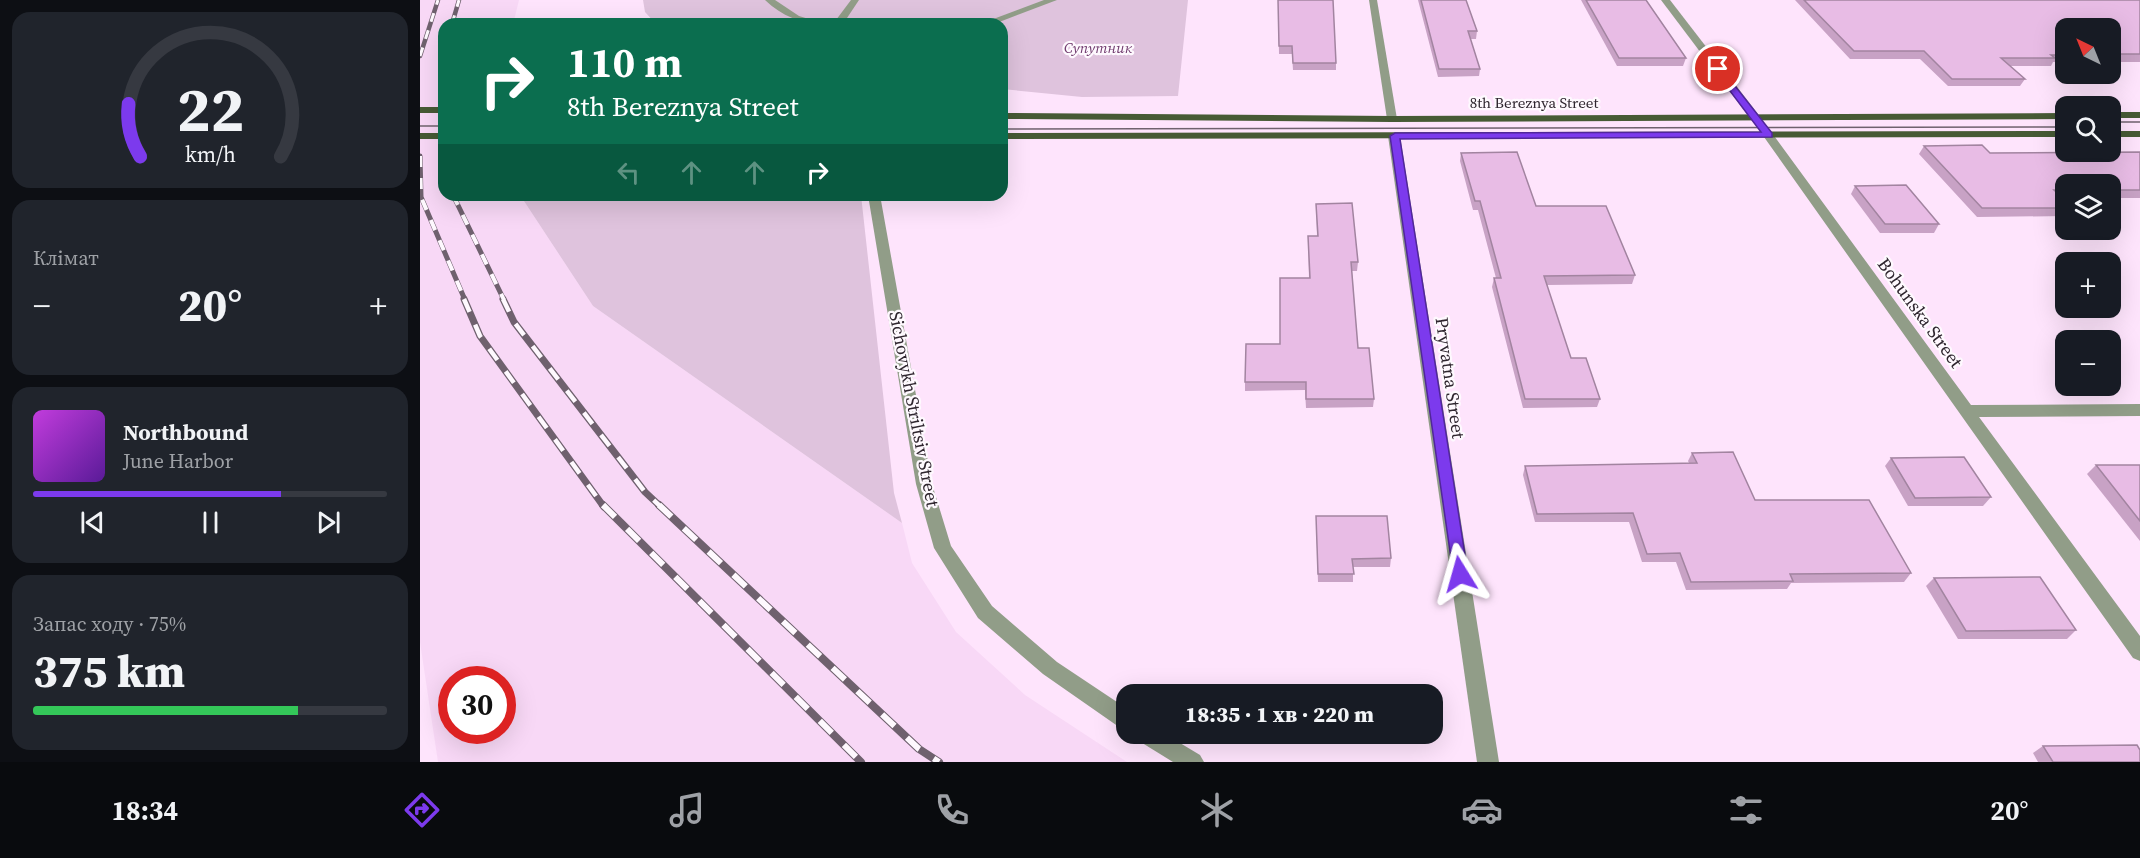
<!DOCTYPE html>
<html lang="uk">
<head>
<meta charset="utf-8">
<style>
  :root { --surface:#171b24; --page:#20242c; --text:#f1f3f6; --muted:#9ea1a6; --line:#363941; --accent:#7c3aed }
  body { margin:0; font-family:"Source Serif 4",serif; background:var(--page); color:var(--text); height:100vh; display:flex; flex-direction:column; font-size:22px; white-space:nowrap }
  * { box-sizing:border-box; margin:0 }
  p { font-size:20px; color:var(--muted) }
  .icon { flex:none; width:33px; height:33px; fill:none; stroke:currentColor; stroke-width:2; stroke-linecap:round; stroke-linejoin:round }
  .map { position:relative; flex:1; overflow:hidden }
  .drawer { display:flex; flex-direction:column; gap:12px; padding:12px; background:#0d0f14; width:420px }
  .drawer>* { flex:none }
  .banner { position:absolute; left:18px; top:18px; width:570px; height:183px; border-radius:18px; box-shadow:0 6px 24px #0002; background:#0b6e4f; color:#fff; overflow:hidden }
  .needle { width:39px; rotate:317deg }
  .buttons { position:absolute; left:1635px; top:18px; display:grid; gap:12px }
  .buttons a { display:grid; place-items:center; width:66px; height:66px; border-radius:12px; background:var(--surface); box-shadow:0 6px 24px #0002; font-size:30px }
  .speed { position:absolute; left:18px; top:666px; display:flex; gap:12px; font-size:30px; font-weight:700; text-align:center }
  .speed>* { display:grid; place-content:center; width:78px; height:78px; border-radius:50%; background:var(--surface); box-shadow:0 6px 24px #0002; line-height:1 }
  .speed .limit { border:9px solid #d22; background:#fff; color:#111 }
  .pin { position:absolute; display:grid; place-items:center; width:51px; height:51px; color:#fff; margin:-26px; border:3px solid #fff; border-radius:50%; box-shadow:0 2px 6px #0007 }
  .me { position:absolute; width:66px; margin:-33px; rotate:352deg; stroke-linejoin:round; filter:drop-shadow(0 0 4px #0008) }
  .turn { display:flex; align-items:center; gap:21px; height:126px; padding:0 30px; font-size:27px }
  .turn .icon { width:78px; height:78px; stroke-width:2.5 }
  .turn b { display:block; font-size:42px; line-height:51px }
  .lanes { display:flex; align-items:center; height:57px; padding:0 30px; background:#0003; justify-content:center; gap:30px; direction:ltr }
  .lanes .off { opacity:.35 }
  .big { font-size:45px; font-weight:800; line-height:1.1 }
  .drawer .tile { flex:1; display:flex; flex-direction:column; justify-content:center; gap:9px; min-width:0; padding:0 21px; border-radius:18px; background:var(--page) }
  .drawer .dial { align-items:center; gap:0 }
  .dial svg { height:156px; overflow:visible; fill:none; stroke:var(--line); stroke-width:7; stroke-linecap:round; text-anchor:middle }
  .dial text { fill:var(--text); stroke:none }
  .song { display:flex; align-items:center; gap:18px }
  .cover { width:72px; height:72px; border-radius:9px; background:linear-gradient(135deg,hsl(290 70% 55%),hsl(270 70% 35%)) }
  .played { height:6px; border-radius:3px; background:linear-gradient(90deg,var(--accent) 70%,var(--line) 70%) }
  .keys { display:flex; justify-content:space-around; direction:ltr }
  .heat { display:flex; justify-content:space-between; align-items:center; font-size:33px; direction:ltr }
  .charge { height:9px; border-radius:4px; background:linear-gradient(90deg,#34c759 75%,var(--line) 0) }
  .trip { position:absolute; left:696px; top:684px; width:327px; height:60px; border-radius:18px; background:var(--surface); box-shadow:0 6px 24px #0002; font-weight:800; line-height:60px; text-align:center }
  .tab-bar { display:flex; height:96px; justify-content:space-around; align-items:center; background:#090b0e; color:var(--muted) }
  .tab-bar .icon { width:42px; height:42px }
  .tab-bar .selected { color:var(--accent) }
  .tab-bar b { font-size:27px; color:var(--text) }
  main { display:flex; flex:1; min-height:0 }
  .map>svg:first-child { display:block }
  .built { fill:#f8d8f6; fill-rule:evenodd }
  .green { fill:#dfc3dd }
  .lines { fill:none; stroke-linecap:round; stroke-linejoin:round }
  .minor { fill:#919d88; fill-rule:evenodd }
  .major { fill:#475a35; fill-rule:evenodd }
  .tram { stroke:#6f616e; stroke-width:1.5 }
  .rail-far3-casing { stroke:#6f616e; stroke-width:4.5 }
  .rail-far2-casing { stroke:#6f616e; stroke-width:5 }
  .rail-far1-casing { stroke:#6f616e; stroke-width:7 }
  .rail-casing { stroke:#6f616e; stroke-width:8 }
  .rail-far3 { stroke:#fef9fe; stroke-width:3; stroke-dasharray:9; stroke-linecap:butt }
  .rail-far2 { stroke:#fef9fe; stroke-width:4; stroke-dasharray:11; stroke-linecap:butt }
  .rail-far1 { stroke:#fef9fe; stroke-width:4.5; stroke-dasharray:14; stroke-linecap:butt }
  .rail { stroke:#fef9fe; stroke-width:6; stroke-dasharray:17; stroke-linecap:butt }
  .wall { fill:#c8a2c5 }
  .building { fill:#e8bce5; stroke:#a284a0; stroke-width:1.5 }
  .route { fill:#7c3aed; stroke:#51269a; stroke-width:1.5 }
  .labels { text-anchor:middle; stroke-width:4.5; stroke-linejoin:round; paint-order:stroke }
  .far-park-label { font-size:15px; font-style:italic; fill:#713c6f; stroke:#fef9fe }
  .far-street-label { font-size:15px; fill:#2f262f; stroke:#fef9fe }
  .street-label { font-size:18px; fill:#2f262f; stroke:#fef9fe }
</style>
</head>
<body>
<main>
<section class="drawer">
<div class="tile dial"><svg viewBox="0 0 100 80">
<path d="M14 69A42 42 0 1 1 86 69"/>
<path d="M14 69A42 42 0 0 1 8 42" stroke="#7c3aed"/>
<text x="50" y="56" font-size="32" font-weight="700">22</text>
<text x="50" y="72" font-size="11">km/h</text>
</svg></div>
<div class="tile"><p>Клімат</p>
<div class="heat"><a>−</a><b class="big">20°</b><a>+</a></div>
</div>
<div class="tile">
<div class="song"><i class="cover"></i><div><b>Northbound</b><p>June Harbor</p></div></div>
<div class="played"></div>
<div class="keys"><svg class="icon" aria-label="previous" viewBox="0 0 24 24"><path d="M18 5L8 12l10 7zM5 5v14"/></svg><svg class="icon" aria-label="pause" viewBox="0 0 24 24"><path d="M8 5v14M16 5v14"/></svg><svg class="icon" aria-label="next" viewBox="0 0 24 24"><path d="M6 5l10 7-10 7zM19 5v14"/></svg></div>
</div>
<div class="tile"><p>Запас ходу · 75%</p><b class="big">375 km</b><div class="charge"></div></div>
</section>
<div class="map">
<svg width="1720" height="762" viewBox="0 0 1720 762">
  <rect width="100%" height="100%" fill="#fee4fc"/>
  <!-- built -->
  <path class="built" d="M0 0H99L93 24H24V195H100L173 306 482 523 492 563 536 632 605 695 707 762H18L0 642ZM32 680H82V730H32Z"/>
  <!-- green -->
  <g class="green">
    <path d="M223 0H768L758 96 662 97 582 89V24H236L225 12Z"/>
    <path d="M100 195H441L474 493 482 523 173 306Z"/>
  </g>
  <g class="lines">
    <!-- minor -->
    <g class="minor">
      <path d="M345 0H355L379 16 405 24C381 24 362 16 345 0Z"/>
      <path d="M431 0H439L423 24H413Z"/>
      <path d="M624 0H637L574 24H560Z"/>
      <path d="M949 0H957L977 119 972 122 967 119Z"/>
      <path d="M1241 0H1250L1338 114V118H1330Z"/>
      <path d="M1348 132 1352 133 1551 405 1720 404V416L1559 417 1720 636V661L1713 658 1344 137V133Z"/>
      <path d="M974 133 980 136 1079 762H1057L968 136Z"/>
      <path d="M448 195H460L512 484 531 546 572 606 637 662 706 708V730L699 727 623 674 558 618 514 548 496 484Z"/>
      <path d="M716 734H745L780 755 784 762H753L719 741Z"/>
    </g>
    <!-- major -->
    <g class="major">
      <rect x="0" y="107" width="24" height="6"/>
      <rect x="1690" y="112" width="30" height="6"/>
      <path d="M582 113 972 116 1646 113V119L972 122 582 119Z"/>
      <path d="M1646 131V137L582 139V133Z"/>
      <rect x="1690" y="131" width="30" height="6"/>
      <rect x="0" y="133" width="24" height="6"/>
    </g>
    <!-- tram -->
    <g class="tram">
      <path d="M1690 122H1720"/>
      <path d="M0 126H24"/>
      <path d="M582 129 1646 127"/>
    </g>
    <!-- rail-far3 casing -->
    <g class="rail-far3-casing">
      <g id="rail-far3">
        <path d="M32 24 39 0"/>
        <path d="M24 50 21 59 24 98"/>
        <path d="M0 56 18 0"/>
      </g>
    </g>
    <!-- rail-far2 casing -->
    <g class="rail-far2-casing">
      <g id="rail-far2">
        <path d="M0 156 1 197 45 300"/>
        <path d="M33 195 84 300"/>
      </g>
    </g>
    <!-- rail-far1 casing -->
    <g class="rail-far1-casing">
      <g id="rail-far1">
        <path d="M44 299 60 336 184 507"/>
        <path d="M83 299 94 322 225 492 241 507"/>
      </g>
    </g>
    <!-- rail casing -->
    <g class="rail-casing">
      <g id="rail">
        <path d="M183 505 441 762"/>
        <path d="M239 505 499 749 519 762"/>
      </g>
    </g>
    <!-- rail-far3 -->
    <use href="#rail-far3" class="rail-far3"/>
    <!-- rail-far2 -->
    <use href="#rail-far2" class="rail-far2"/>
    <!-- rail-far1 -->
    <use href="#rail-far1" class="rail-far1"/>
    <!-- rail -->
    <use href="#rail" class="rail"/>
  </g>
  <!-- wall -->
  <g class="wall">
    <path d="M858 0 916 63V70H873L872 54H859Z"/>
    <path d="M998 0H1046L1057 31 1056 39H1050L1060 69 1059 76 1018 77Z"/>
    <path d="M1161 0H1226L1266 58 1263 66H1197Z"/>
    <path d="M1375 0H1720V62H1690V28H1646V62H1633L1631 66H1590L1605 79 1600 86H1528L1500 59H1430Z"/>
    <path d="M1504 146 1570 153 1720 152V198H1690V184H1646V199H1643L1646 201V216L1557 217 1499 154Z"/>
    <path d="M1041 153 1116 206 1215 275 1212 284 1127 285 1151 358 1180 399 1177 407 1103 408 1072 287 1074 278H1076L1058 210H1053L1040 161Z"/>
    <path d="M1435 186 1519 224 1514 233H1460L1431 194Z"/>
    <path d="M896 204 938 262 937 271H932L938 348 954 399 953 407 886 408 885 390 825 391V382L860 344 889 278 888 236H897Z"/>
    <path d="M1272 453 1335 500 1491 573 1484 582 1371 583 1367 589 1266 590 1256 562H1222L1209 522H1115L1103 475 1105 466 1269 463 1268 461Z"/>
    <path d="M1471 458 1571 497 1563 506H1488L1465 466Z"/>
    <path d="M1676 465H1720V541L1667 474Z"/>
    <path d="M896 516 971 558 970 567H933V582H898Z"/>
    <path d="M1514 578 1656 630 1647 639H1538L1506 586Z"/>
    <path d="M1623 746 1720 762H1618L1613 753Z"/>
  </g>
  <!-- building -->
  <g class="building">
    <path d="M858 0H913L916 63H873L872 46H859Z"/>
    <path d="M1001 0H1046L1057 31H1048L1060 69H1019Z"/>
    <path d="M1166 0H1226L1266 58H1199Z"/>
    <path d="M1384 0H1720V54H1690V28H1646V55H1631L1635 58H1581L1605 79H1532L1504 51H1434Z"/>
    <path d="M1562 145 1570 153 1720 152V190H1690V184H1646V190H1634L1646 201V208H1562L1504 146Z"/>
    <path d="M1097 152 1116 206H1186L1215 275 1124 276 1151 358H1166L1180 399H1105L1074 278H1081L1060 201H1055L1041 153Z"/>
    <path d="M1486 185 1519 224H1465L1435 186Z"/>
    <path d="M932 203 938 262H931L938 348H949L954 399H886V382H825L826 344H860V278H890L888 236H898L896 204Z"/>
    <path d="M1313 452 1335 500H1449L1491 573 1370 574 1373 581 1271 582 1260 553 1227 554 1213 513 1117 514 1105 466 1277 463 1272 453Z"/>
    <path d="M1544 457 1571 497 1495 498 1471 458Z"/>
    <path d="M1676 465H1720V521Z"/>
    <path d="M896 516H967L971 558 932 559 934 574H898Z"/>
    <path d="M1620 577 1656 630 1546 631 1514 578Z"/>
    <path d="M1717 745 1720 750V762H1633L1623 746Z"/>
  </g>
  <!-- route -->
  <path class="route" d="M1295 68H1301L1352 133V137L980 139 1048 574 1045 579H1034L970 136 975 133 1341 132 1295 71Z"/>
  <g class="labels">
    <!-- far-park labels -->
    <g class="far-park-label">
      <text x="678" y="53">Супутник</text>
    </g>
    <!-- far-street labels -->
    <g class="far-street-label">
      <text x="1114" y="108">8th Bereznya Street</text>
    </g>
    <!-- street labels -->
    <g class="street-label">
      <text transform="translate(1500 313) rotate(54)" y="6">Bohunska Street</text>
      <text transform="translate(1030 378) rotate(82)" y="6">Pryvatna Street</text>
      <text transform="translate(494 409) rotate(79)" y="6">Sichovykh Striltsiv Street</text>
    </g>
  </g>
</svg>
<div class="buttons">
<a><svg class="needle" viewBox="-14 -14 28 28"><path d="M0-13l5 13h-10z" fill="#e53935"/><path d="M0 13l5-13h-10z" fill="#9ea1a6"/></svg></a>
<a><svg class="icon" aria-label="search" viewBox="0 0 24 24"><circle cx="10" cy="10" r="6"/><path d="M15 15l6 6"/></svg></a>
<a><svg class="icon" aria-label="layers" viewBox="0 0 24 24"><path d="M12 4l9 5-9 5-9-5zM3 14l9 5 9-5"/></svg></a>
<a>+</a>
<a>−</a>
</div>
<div class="speed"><div class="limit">30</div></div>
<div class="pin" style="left:1298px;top:69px;background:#d93025"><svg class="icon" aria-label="arrive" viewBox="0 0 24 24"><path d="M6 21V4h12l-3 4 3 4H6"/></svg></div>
<svg class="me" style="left:1040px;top:574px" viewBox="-20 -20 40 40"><path d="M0-17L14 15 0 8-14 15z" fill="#7c3aed" stroke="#fff" stroke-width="4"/></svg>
<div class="trip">18:35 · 1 хв · 220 m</div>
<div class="banner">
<div class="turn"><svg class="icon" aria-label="right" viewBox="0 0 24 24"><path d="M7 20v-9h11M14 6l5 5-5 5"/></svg><div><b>110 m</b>8th Bereznya Street</div></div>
<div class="lanes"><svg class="icon off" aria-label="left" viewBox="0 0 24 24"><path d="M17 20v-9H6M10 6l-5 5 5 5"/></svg><svg class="icon off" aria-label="ahead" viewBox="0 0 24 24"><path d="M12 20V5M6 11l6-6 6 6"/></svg><svg class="icon off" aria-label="ahead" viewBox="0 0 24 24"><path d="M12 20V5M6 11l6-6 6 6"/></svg><svg class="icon" aria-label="right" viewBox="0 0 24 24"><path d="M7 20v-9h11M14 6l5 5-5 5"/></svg></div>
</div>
</div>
</main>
<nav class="tab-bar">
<b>18:34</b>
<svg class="icon selected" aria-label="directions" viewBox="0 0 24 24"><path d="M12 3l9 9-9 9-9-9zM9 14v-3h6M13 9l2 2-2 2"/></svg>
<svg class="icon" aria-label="music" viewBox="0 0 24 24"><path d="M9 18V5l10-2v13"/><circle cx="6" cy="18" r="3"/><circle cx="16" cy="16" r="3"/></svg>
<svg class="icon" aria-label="phone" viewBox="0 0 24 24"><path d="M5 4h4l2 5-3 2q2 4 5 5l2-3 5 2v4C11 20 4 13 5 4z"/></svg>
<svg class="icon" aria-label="climate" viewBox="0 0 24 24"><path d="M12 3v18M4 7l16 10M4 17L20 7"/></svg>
<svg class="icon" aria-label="car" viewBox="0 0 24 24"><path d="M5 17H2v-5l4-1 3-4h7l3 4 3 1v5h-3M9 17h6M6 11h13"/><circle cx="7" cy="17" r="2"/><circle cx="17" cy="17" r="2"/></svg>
<svg class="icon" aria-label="filters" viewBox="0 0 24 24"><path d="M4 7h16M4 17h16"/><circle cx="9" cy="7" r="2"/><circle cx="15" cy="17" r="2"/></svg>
<b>20°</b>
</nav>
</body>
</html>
